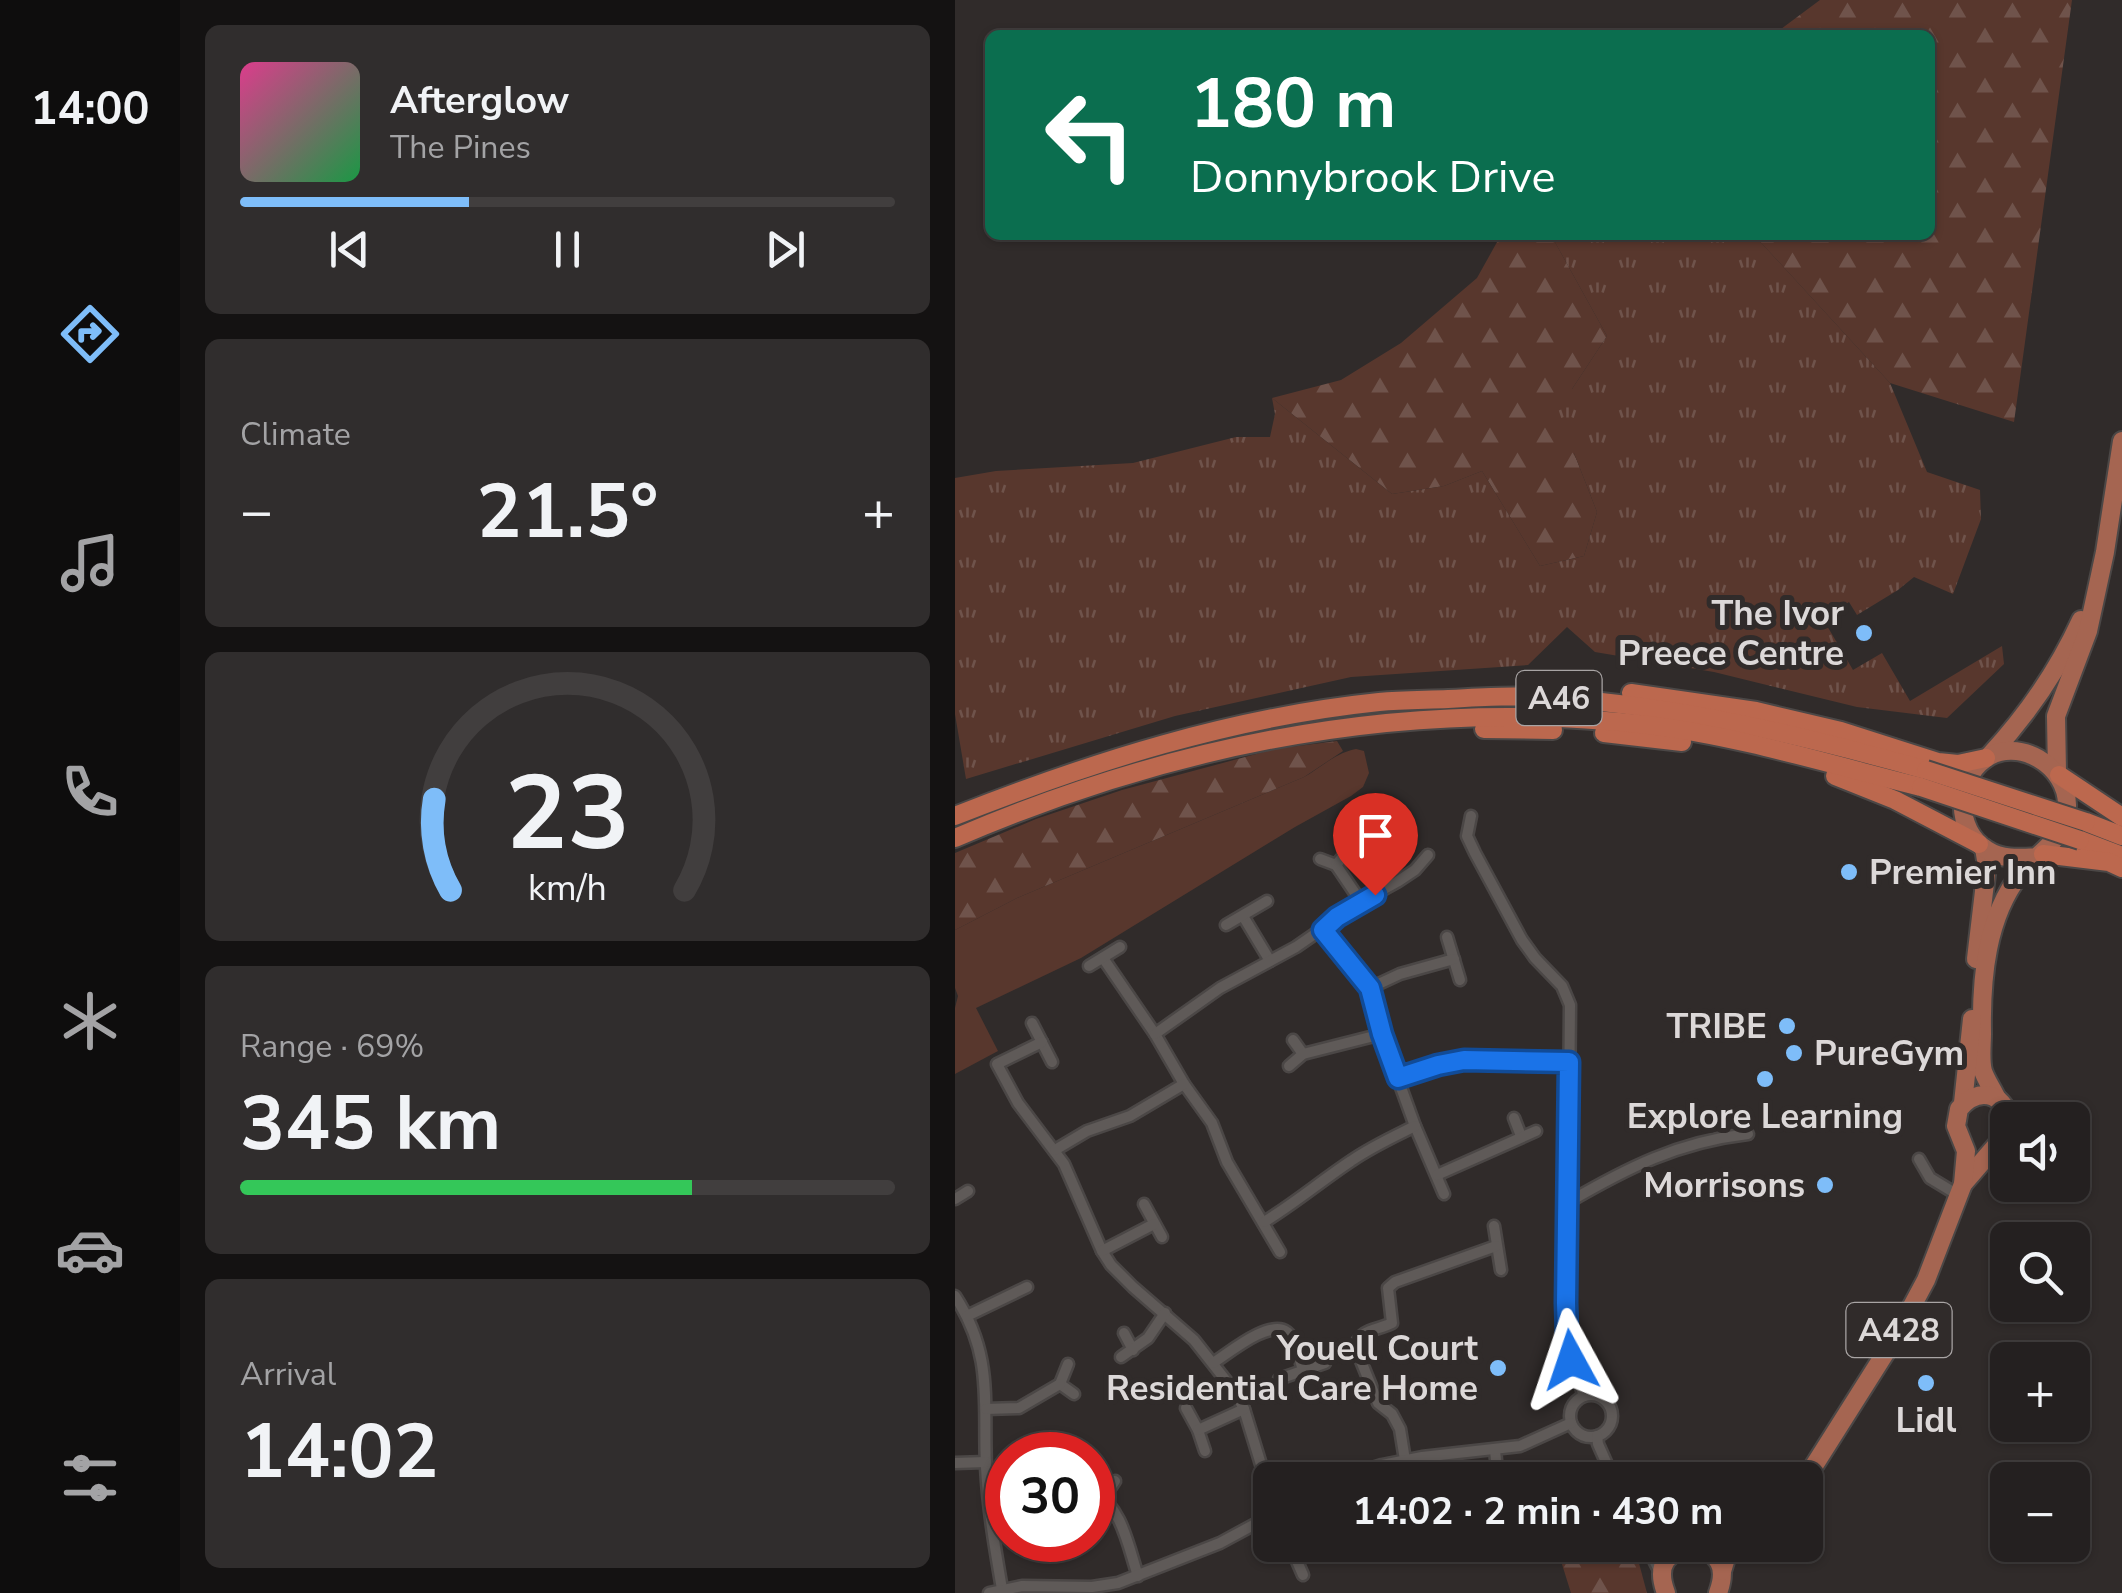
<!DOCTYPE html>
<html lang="en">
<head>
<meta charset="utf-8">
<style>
  :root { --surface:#242020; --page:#302d2d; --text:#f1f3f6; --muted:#a3a3a5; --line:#413e3e; --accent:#7ebdf9 }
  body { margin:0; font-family:"Nunito Sans",sans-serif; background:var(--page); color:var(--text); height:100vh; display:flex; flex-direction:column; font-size:38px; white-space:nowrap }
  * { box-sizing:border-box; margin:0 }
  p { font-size:32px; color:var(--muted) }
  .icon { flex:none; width:55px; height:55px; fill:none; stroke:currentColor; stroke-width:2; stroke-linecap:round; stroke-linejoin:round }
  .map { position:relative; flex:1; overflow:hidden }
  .sheet { display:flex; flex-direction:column; gap:25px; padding:25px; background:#141212; width:775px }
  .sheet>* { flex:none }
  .banner { position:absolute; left:30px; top:30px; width:950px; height:210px; border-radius:15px; box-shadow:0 2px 8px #0004,0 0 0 2px var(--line); background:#0b6e4f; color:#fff; overflow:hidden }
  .tools { position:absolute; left:1035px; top:1102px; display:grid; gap:20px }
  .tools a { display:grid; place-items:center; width:100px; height:100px; border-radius:15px; background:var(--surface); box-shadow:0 2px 8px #0004,0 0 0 2px var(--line); font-size:50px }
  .speed { position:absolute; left:30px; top:1432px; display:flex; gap:20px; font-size:50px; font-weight:700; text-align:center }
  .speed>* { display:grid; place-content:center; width:130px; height:130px; border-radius:50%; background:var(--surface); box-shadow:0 2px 8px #0004,0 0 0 2px var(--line); line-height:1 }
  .speed .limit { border:15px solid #d22; background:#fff; color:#111 }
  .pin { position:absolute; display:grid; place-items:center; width:85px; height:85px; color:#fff; margin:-102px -42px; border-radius:50% 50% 50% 0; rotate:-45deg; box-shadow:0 0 10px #0007 }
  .pin .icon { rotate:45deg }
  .me { position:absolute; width:110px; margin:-55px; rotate:355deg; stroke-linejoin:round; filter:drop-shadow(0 0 8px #0008) }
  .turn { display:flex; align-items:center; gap:35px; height:210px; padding:0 40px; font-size:45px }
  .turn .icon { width:130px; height:130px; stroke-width:2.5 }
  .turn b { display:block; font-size:70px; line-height:85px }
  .big { font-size:75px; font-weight:700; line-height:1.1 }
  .sheet .widget { flex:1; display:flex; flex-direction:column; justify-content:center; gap:15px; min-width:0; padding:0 35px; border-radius:15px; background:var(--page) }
  .sheet .dial { align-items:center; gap:0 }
  .dial svg { height:260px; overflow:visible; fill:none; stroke:var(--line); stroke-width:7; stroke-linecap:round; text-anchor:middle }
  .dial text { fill:var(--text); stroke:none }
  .song { display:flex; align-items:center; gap:30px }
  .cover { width:120px; height:120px; border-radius:15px; background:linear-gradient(135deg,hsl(330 70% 55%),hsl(140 70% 35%)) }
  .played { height:10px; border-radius:5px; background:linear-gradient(90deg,var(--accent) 35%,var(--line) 35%) }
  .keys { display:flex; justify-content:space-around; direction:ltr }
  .heat { display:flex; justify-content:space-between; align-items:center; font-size:55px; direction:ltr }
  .charge { height:15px; border-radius:8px; background:linear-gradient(90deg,#34c759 69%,var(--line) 0) }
  .trip { position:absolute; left:298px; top:1462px; width:570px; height:100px; border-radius:15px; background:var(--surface); box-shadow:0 2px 8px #0004,0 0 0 2px var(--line); font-weight:700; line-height:100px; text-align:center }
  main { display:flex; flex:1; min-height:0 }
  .dock { display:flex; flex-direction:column; width:180px; justify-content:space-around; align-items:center; background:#0e0d0d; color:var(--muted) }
  .dock .icon { width:70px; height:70px }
  .dock .selected { color:var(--accent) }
  .dock b { font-size:45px; color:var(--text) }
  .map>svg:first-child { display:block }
  .grass { fill:#58372d }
  .forest { fill:url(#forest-firs) }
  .park { fill:url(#park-tufts) }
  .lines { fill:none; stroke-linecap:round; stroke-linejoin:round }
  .minor-casing { stroke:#4b4746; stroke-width:15 }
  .primary-casing { stroke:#4b4746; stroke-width:22 }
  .trunk-casing { stroke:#4b4746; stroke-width:22 }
  .minor { stroke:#5f5a58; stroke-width:10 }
  .primary { stroke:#a56551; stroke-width:18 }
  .trunk { stroke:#bc684e; stroke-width:18 }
  .trunk-bridge-casing { stroke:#4b4746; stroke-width:22; stroke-linecap:butt }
  .trunk-bridge { stroke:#bc684e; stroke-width:18 }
  .route-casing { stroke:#114b97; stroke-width:25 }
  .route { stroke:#1a73e8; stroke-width:18 }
  .poi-dot { fill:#7ebdf9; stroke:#302b2a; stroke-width:4 }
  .labels { text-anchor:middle; stroke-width:10; stroke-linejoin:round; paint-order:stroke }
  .shield { fill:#302b2a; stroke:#a8a4a4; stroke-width:2.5 }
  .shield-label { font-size:32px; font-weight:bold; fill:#dcd8d8 }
  .poi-label { font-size:35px; font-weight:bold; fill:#dcd8d8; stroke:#302b2a; text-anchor:end }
</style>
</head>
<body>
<main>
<nav class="dock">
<b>14:00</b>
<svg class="icon selected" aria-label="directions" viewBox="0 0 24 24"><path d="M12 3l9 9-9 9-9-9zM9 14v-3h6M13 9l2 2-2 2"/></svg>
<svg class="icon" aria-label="music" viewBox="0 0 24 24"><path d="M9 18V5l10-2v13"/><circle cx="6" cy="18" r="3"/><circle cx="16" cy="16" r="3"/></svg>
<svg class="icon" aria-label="phone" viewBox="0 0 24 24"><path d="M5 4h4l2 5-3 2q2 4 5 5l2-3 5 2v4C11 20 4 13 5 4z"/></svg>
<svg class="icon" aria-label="climate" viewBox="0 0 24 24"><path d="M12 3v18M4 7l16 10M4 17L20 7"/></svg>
<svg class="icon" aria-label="car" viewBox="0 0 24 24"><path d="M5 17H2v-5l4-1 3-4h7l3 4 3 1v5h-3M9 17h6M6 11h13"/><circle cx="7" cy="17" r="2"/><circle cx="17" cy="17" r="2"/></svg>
<svg class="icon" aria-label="filters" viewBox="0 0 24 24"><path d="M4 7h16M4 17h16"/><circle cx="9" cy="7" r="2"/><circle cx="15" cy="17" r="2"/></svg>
</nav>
<section class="sheet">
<div class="widget">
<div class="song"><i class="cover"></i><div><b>Afterglow</b><p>The Pines</p></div></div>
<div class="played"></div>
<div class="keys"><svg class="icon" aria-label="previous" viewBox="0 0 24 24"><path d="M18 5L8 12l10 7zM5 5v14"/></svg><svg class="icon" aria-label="pause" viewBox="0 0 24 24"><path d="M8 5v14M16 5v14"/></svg><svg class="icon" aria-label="next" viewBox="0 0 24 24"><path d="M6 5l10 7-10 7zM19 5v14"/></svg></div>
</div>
<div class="widget"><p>Climate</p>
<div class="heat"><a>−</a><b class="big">21.5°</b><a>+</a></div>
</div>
<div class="widget dial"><svg viewBox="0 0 100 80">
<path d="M14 69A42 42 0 1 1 86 69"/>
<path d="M14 69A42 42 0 0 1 9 41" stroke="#7ebdf9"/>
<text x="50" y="56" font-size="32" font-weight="700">23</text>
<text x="50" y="72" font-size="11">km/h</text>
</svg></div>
<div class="widget"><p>Range · 69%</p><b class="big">345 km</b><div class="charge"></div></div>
<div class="widget"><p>Arrival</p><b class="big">14:02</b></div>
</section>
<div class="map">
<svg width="1167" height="1593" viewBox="0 0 1167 1593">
  <defs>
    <pattern id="forest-firs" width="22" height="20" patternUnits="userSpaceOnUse" patternTransform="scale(2.5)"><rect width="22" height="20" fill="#58372d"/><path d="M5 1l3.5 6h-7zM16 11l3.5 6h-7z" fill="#6f534b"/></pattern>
    <pattern id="park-tufts" width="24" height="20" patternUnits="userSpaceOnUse" patternTransform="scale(2.5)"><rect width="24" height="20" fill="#58372d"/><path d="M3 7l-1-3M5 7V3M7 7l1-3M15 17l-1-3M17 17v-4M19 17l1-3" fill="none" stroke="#6f534b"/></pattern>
  </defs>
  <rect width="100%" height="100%" fill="#302b2a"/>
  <!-- grass -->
  <path class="grass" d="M401 749 409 751 414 773 408 787 396 796 340 827 126 958 21 1008 43 1051 0 1074V1008L3 996 0 988V930L62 898 349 777C367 767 380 753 401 749Z"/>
  <!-- forest -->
  <g class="forest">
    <path d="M865 0H1117L1059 422 935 383 799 235H975V35H818Z"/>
    <path d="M546 235H596L652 336 617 389 619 453 642 512 629 556 585 566 527 471 489 486 437 494 317 398 386 380 446 343 522 278Z"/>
    <path d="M382 741 388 751 349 777 62 898 0 930V853L81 819 167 790 320 749Z"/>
    <path d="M601 1545H676L682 1556 692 1593H616Z"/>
  </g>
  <!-- park -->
  <path class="park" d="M596 235H799L935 383 972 472 1025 490 1026 519 998 594 959 577 943 590 902 615 894 602 868 619 898 670 927 653 955 701 1047 646 1049 664 992 718 902 707 759 672 640 652 612 627 573 665 396 677 220 716 11 779 0 714V478L41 471 178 463 281 437H315L320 414 317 398 437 494 489 486 527 471 585 566 629 556 642 512 619 453 573 412 617 389 652 336Z"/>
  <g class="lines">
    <!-- minor casing -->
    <g class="minor-casing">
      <g id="minor">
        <path d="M516 816 512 836 520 853 567 940 580 958 607 986 615 1005 612 1334 616 1359 629 1396"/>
        <path d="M365 859 381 865 394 849"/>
        <path d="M381 865 406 902"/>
        <path d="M288 916 315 961"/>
        <path d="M271 925 312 901"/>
        <path d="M368 930 415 988 431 1046 460 1126 489 1194"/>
        <path d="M492 937 505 980"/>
        <path d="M148 958 200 1034 229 1084 257 1123 272 1162 325 1252"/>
        <path d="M134 966 165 947"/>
        <path d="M415 988 445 974 499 959"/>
        <path d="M77 1023 97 1062"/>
        <path d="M200 1034 265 988 341 947 406 902 442 882 460 870 473 855"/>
        <path d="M338 1040 348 1054"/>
        <path d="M87 1042 42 1064 63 1103 109 1164 147 1251 156 1265 178 1287 239 1340 280 1392 289 1409 308 1471 315 1484"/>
        <path d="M334 1066 348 1054 427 1034"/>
        <path d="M443 1078 483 1065 509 1061 614 1062"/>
        <path d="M559 1118 566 1136"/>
        <path d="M100 1150 132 1131 175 1116 229 1084"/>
        <path d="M964 1159 975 1178 1003 1195"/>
        <path d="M482 1175 581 1131"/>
        <path d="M0 1199 13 1191"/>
        <path d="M612 1203C672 1168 723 1142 793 1134"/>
        <path d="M189 1204 207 1237"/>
        <path d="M309 1222C340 1203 366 1181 396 1161 416 1147 438 1137 460 1126"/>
        <path d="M539 1226 546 1270"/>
        <path d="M147 1251 199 1224"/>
        <path d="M0 1296C39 1356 28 1401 31 1467 33 1508 40 1548 47 1589"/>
        <path d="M12 1316 72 1287"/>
        <path d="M169 1333 178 1350"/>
        <path d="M166 1357 193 1338 210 1313"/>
        <path d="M258 1363C274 1353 314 1319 332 1332 342 1340 344 1359 348 1370"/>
        <path d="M113 1364 105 1384 119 1394"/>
        <path d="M324 1379 370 1363"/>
        <circle cx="636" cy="1416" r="21"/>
        <path d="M231 1408 243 1430 250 1451"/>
        <path d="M31 1409 64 1408 105 1384"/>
        <path d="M243 1430 289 1409"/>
        <path d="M642 1436 643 1444 659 1480"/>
        <path d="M540 1450 543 1480"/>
        <path d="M450 1460 445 1429 437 1414 423 1403 400 1346C407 1328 421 1331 437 1323L433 1288 440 1282 541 1246"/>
        <path d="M0 1463 31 1462"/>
        <path d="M379 1480 427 1465 467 1457 565 1446 616 1423"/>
        <path d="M138 1489C168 1511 172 1542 183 1576"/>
        <path d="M149 1497 160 1481"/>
        <path d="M335 1545 348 1575"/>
        <path d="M691 1545 706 1574"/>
        <path d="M339 1552 352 1545"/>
        <path d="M34 1593 67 1586 137 1587 163 1583 265 1543 315 1516"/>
      </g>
    </g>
    <!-- primary casing -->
    <g class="primary-casing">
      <g id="primary">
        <path d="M1035 755C1073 714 1103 670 1126 620"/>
        <path d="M1102 772 1101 716 1133 631 1150 552 1167 441"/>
        <path d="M1021 959 1032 866 1029 848"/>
        <path d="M1042 1099C1038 1090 1031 1080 1028 1071 1025 1060 1027 1045 1027 1033 1026 979 1031 917 1066 873 1085 850 1111 840 1112 806 1113 765 1062 736 1030 759 1000 780 1000 831 1032 850 1047 860 1066 858 1084 857"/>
        <path d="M1008 1103 1017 1019"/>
        <path d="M1008 1184 1052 1133"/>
        <path d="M850 1480 941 1336 971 1280 1008 1184 1011 1151 1001 1126 1004 1109C1022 1087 1048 1091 1055 1120"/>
        <path d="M736 1546C764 1552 773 1566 763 1593"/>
        <path d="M767 1571 771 1558 778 1545"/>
        <path d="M711 1593C700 1564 712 1552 739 1545"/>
      </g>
    </g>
    <!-- trunk casing -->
    <g class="trunk-casing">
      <g id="trunk">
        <path d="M676 693 801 711 886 731 983 762 1003 764 1031 758"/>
        <path d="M529 729 598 730"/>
        <path d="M649 733 727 742"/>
        <path d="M1104 775 1167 817"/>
        <path d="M880 776 940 800 1024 844"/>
        <path d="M0 816C136 762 278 717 424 702 447 700 470 700 493 699 528 697 564 695 599 698 726 706 849 736 971 770"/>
        <path d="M1131 822 1167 836"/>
        <path d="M0 838C221 743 453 697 693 725 784 736 877 765 966 787"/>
        <path d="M1125 840 1167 856"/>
        <path d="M1088 854 1154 862 1167 868"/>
      </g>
    </g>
    <!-- minor -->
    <use href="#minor" class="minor"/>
    <!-- primary -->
    <use href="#primary" class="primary"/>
    <!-- trunk -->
    <use href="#trunk" class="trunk"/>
    <!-- trunk-bridge casing -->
    <g class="trunk-bridge-casing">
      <g id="trunk-bridge">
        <path d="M971 770 1131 822"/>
        <path d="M966 787 1125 840"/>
      </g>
    </g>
    <!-- trunk-bridge -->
    <use href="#trunk-bridge" class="trunk-bridge"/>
  </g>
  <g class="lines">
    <!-- route casing -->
    <g class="route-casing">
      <path id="route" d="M420 895 382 917 368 930 415 988 427 1034 443 1078 483 1065 509 1060 614 1062 611 1303 612 1334 616 1360"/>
    </g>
    <!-- route -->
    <use href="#route" class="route"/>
  </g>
  <!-- markers -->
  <g class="poi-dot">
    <circle cx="909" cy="633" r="10"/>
    <circle cx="894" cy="872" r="10"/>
    <circle cx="832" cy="1026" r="10"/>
    <circle cx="839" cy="1053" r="10"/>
    <circle cx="810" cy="1079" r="10"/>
    <circle cx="870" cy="1185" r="10"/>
    <circle cx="543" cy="1368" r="10"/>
    <circle cx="971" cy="1383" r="10"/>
  </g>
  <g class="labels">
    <!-- shield labels -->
    <g class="shield">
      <rect x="561.5" y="671" width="85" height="54" rx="8"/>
      <rect x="891.5" y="1303" width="105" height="54" rx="8"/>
    </g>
    <g class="shield-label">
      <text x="604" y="709">A46</text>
      <text x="944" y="1341">A428</text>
    </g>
    <!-- poi labels -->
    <g class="poi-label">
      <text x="889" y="625">The Ivor<tspan x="889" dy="40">Preece Centre</tspan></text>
      <text x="914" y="884" text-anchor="start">Premier Inn</text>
      <text x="812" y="1038">TRIBE</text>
      <text x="859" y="1065" text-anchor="start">PureGym</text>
      <text x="810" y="1128" text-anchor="middle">Explore Learning</text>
      <text x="850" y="1197">Morrisons</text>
      <text x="523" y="1360">Youell Court<tspan x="523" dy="40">Residential Care Home</tspan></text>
      <text x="971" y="1432" text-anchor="middle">Lidl</text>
    </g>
  </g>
</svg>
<div class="tools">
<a><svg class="icon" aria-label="sound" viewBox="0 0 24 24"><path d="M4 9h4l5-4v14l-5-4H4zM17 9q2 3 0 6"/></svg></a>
<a><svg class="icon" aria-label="search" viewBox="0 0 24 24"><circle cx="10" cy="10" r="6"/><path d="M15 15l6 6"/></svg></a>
<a>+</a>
<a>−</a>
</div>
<div class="speed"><div class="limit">30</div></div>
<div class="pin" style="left:420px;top:895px;background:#d93025"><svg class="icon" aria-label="arrive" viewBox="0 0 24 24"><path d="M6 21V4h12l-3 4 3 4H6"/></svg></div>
<svg class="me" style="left:616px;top:1360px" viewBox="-20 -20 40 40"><path d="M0-17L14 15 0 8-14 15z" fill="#1a73e8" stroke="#fff" stroke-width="4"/></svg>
<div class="trip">14:02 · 2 min · 430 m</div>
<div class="banner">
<div class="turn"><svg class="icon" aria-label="left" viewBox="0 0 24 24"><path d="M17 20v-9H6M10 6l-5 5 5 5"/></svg><div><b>180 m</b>Donnybrook Drive</div></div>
</div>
</div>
</main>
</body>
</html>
